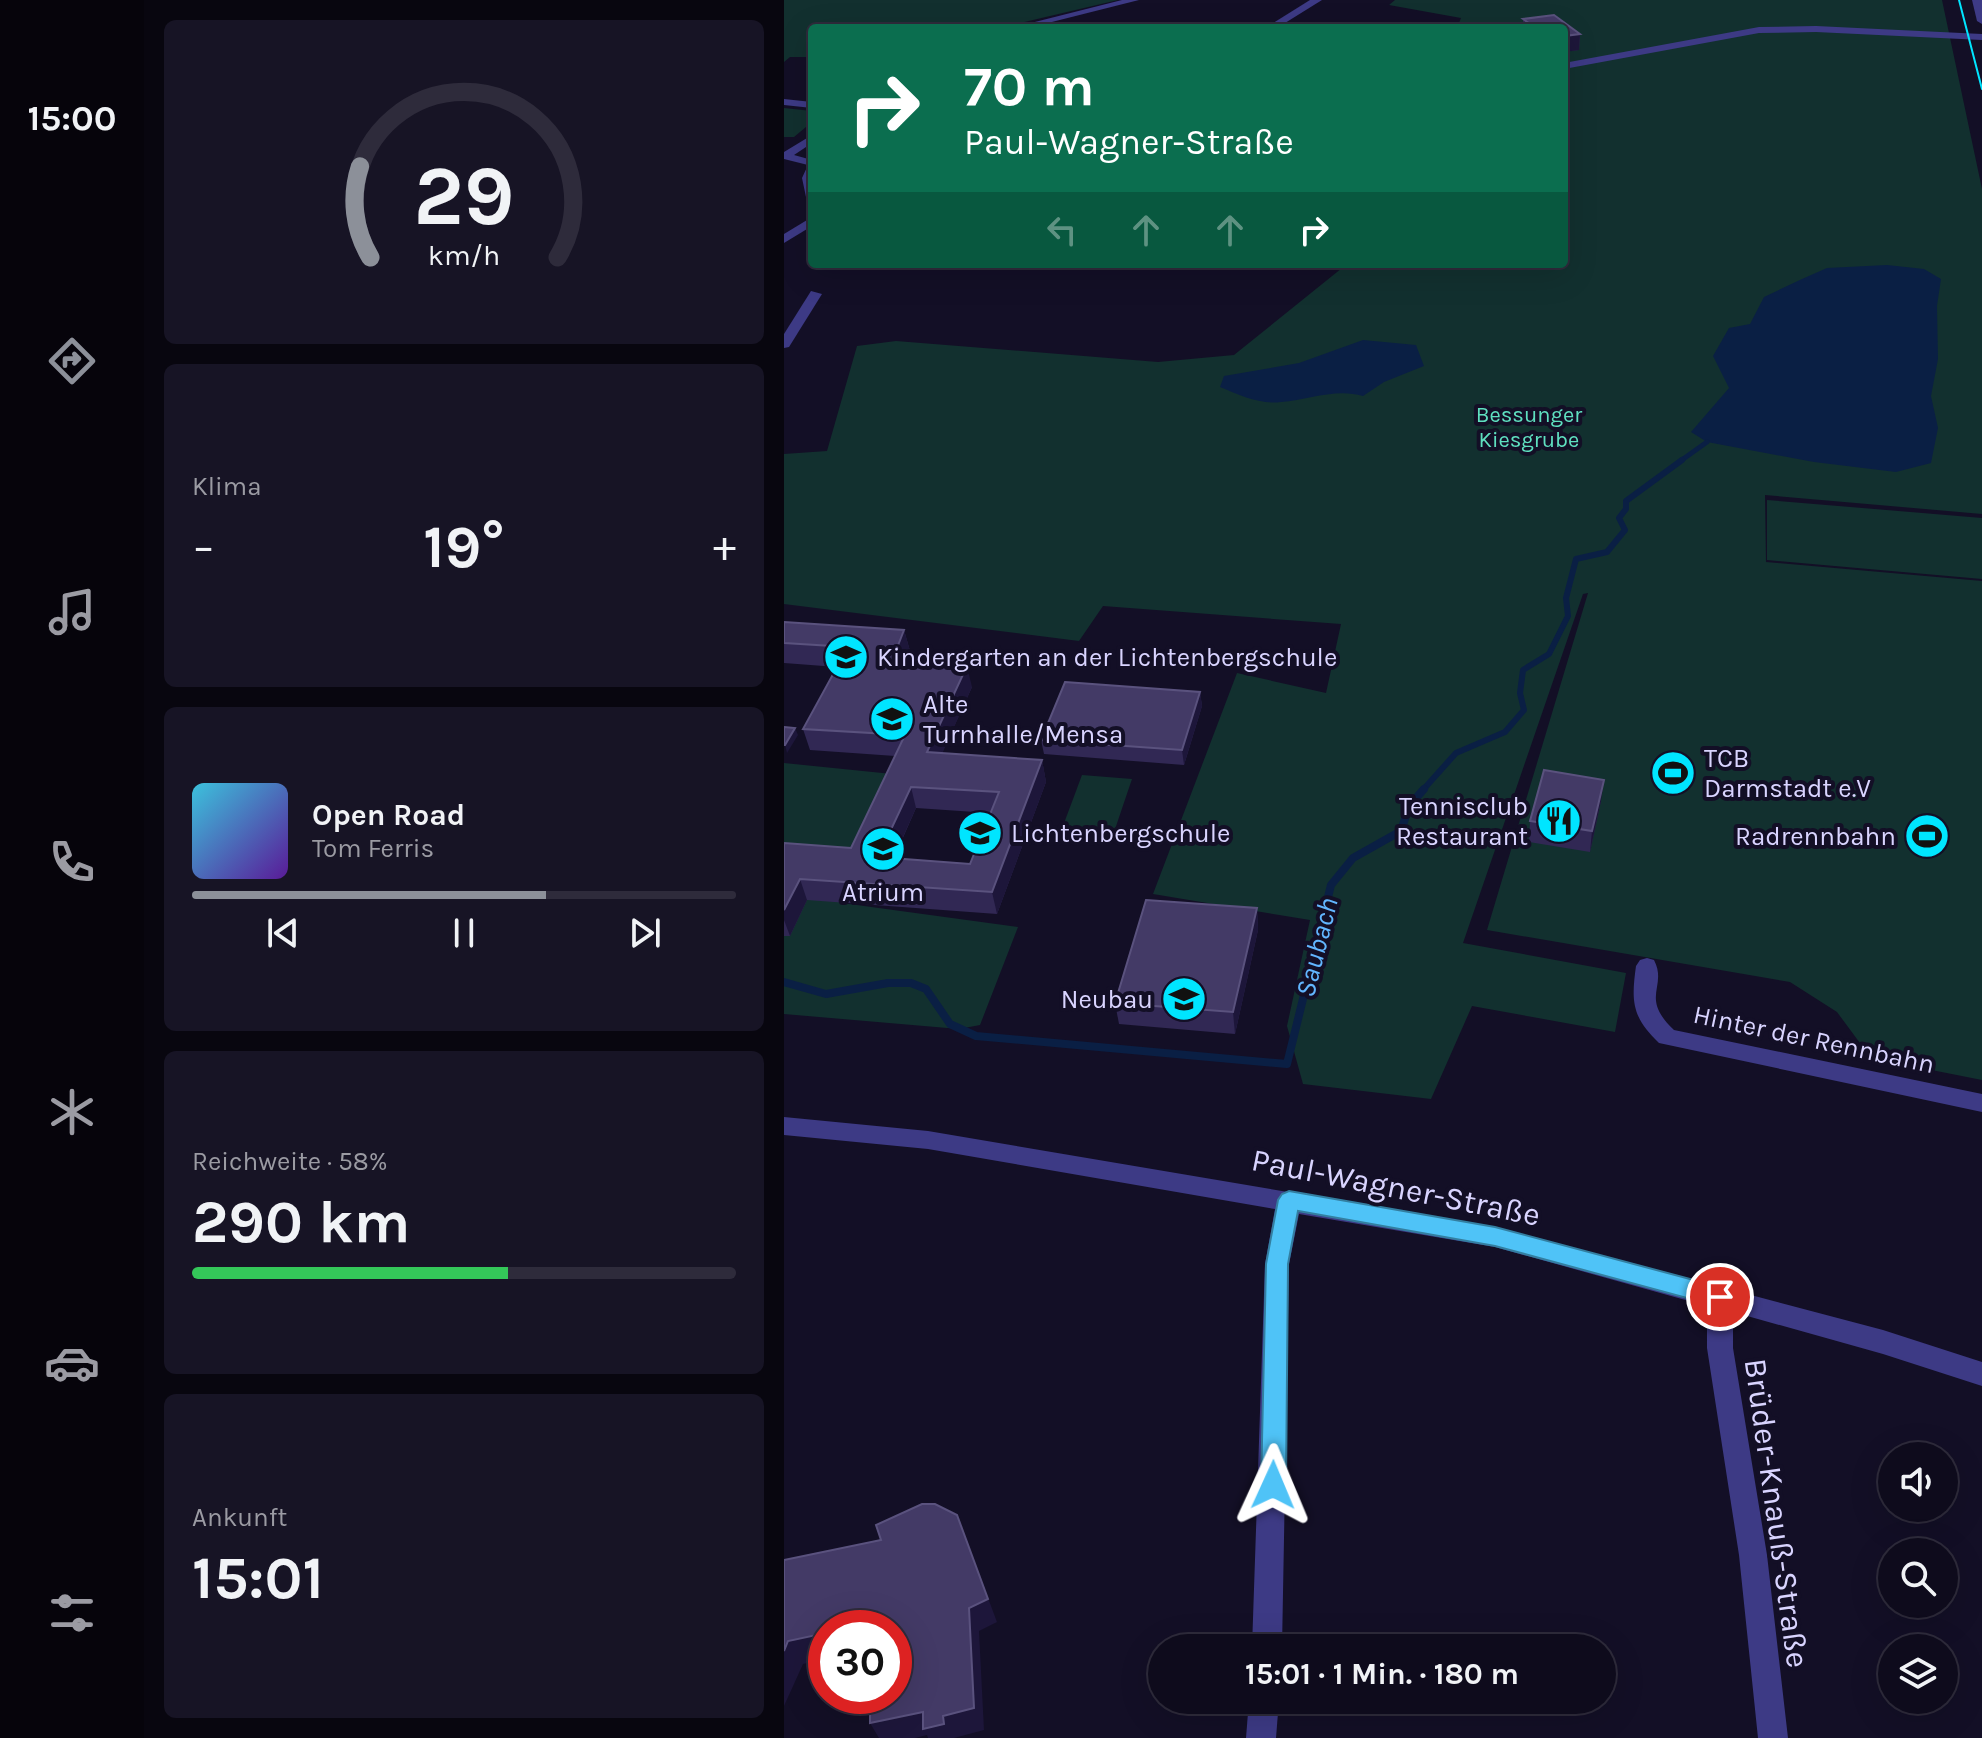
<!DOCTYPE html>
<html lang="de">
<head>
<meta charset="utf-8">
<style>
  :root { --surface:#0e0b1c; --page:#171425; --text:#f1f3f6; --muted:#9b9ba3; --line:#2e2b3b; --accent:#8c9099 }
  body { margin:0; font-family:Karla,sans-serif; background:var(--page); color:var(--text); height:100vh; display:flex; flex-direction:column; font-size:30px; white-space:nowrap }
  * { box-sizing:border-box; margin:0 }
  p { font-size:26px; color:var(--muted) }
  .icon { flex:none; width:44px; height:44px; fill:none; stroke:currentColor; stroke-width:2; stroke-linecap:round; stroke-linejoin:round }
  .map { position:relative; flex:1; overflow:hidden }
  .side { display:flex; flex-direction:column; gap:20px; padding:20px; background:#08060f; width:640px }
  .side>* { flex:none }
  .hud { position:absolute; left:24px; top:24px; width:760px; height:244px; border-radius:8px; box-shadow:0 8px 32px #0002,0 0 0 2px var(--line); background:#0b6e4f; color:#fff; overflow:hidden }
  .fabs { position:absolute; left:1094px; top:1442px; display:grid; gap:16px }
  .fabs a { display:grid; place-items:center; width:80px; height:80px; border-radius:50%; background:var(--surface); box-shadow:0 8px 32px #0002,0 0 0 2px var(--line); font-size:40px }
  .speed { position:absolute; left:24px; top:1610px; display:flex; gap:16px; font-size:40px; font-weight:700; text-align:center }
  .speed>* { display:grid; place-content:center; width:104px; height:104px; border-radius:50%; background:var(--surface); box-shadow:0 8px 32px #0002,0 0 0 2px var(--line); line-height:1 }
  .speed .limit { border:12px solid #d22; background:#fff; color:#111 }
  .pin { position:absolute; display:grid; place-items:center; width:68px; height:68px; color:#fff; margin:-34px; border:4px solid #fff; border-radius:50%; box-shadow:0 2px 8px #0007 }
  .me { position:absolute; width:88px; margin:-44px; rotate:1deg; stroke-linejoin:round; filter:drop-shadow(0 0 6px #0008) }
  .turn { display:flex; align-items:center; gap:28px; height:168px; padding:0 24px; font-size:36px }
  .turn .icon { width:104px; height:104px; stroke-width:2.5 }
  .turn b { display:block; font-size:56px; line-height:68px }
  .lanes { display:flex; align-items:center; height:76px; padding:0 24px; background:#0003; justify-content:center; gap:40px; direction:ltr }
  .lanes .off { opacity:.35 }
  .big { font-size:60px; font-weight:700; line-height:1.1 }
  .side .tile { flex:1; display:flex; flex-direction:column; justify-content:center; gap:12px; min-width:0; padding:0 28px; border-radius:12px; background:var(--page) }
  .side .dial { align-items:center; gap:0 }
  .dial svg { height:208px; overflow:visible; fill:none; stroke:var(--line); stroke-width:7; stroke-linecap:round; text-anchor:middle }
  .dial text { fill:var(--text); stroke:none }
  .song { display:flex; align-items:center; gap:24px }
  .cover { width:96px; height:96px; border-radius:12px; background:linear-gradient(135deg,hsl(190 70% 55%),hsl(270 70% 35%)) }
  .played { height:8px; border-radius:4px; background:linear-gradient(90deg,var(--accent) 65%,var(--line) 65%) }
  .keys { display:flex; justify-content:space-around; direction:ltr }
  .heat { display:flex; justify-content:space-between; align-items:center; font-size:44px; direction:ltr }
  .charge { height:12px; border-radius:6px; background:linear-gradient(90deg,#34c759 58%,var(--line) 0) }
  .trip { position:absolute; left:364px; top:1634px; width:468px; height:80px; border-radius:40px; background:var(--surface); box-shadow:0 8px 32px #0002,0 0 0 2px var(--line); font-weight:700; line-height:80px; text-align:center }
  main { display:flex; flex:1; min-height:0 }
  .menu { display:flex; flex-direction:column; width:144px; justify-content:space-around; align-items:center; background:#06040b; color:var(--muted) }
  .menu .icon { width:56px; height:56px }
  .menu .active { color:var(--accent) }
  .menu b { font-size:36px; color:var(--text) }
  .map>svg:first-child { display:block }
  .green { fill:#12302f }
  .water { fill:#0a1f44 }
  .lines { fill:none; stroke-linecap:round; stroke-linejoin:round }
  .stream-far2 { stroke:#0a1f44; stroke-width:5 }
  .stream-far1 { stroke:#0a1f44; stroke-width:6 }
  .stream { stroke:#0a1f44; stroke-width:8 }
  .minor { fill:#3d3a85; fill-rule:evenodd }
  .tertiary { fill:#3d3a85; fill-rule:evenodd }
  .tram { stroke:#00e5ff; stroke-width:2 }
  .wall { fill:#312854; fill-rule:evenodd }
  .shaded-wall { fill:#1d163a }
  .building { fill:#433a66; stroke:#5a527e; stroke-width:2; fill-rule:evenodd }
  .route { fill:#4fc3f7; stroke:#337fa1; stroke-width:2 }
  .labels { text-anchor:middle; stroke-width:8; stroke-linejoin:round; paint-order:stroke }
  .far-park-label { font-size:22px; fill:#5fe0c0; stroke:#130f26 }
  .poi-label { font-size:26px; fill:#d9d4ff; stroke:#130f26; text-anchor:start }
  .street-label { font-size:26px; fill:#d9d4ff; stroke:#130f26 }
  .water-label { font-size:28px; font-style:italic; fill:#62b6ff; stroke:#130f26 }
  .near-street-label { font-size:32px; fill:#d9d4ff; stroke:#130f26 }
</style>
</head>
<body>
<main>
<nav class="menu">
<b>15:00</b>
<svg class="icon active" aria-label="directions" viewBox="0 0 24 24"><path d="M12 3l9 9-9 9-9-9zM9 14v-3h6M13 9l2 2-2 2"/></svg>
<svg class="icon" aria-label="music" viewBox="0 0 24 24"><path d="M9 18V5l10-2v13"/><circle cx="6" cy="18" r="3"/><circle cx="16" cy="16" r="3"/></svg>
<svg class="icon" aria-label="phone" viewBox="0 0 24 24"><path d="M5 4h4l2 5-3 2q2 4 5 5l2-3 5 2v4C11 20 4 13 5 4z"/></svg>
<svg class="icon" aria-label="climate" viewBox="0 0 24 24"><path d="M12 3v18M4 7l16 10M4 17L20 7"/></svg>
<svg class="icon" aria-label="car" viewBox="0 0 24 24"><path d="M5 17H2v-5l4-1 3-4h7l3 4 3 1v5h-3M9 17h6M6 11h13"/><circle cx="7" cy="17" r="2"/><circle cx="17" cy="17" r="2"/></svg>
<svg class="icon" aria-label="filters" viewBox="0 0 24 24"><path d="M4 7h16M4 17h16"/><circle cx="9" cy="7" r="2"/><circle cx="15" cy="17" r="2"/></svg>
</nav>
<section class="side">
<div class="tile dial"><svg viewBox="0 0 100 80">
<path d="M14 69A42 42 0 1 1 86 69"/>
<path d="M14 69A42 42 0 0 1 10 34" stroke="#8c9099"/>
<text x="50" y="56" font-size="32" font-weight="700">29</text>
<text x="50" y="72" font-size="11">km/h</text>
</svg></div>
<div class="tile"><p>Klima</p>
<div class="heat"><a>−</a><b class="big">19°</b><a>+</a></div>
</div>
<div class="tile">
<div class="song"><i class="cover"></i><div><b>Open Road</b><p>Tom Ferris</p></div></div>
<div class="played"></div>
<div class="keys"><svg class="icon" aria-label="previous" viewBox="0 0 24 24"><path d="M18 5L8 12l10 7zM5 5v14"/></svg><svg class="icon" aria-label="pause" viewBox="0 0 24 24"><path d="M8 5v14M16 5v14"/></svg><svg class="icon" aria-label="next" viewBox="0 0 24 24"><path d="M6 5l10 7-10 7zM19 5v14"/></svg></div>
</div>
<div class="tile"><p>Reichweite · 58%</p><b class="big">290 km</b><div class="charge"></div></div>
<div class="tile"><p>Ankunft</p><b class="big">15:01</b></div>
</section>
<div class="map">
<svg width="1198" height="1738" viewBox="0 0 1198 1738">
  <rect width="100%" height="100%" fill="#130f26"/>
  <!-- green -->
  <g class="green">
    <path d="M0 0H334L215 28H28V57H6L0 62Z"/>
    <path d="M611 0H1158L1198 189V514L981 495 982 562 1198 581V1080L1087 1058 1053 1012 1006 982 703 930 804 593 799 594 679 943 842 973 831 1032 688 1006 647 1099 519 1084 503 1026 526 920 369 894 453 673 542 693 557 624 319 606 295 641 0 604V454L43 451 73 346 112 341 374 362 450 355 563 264H780V28H673L677 18 605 5Z"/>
    <path d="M0 108 28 111V122L10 137H0Z"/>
    <path d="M983 500 1198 518V579L983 560Z"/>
    <path d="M0 763 118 775 58 903 234 927 196 1025 175 1029 0 1014Z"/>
    <path d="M298 775 348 779 328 838 276 834Z"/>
  </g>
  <!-- water -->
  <g class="water">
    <path d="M1103 265 1140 269 1157 279 1153 306 1154 359 1147 396 1154 428 1147 463 1112 472 1030 462 923 442 907 432 945 388 929 356 945 328 966 324 980 297 1018 279 1043 268Z"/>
    <path d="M579 340 632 345 640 366 600 382 579 396C551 388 525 400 497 402 477 405 455 395 436 387L440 376 515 363Z"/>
  </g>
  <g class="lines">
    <!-- stream-far2 -->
    <path class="stream-far2" d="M895 462 923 442"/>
    <!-- stream-far1 -->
    <path class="stream-far1" d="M638 791 672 753 721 732 740 710 736 693 739 670 765 654 784 616 782 598 792 559 823 552 841 530 835 518 842 509V501L898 460"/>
    <!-- stream -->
    <path class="stream" d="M0 982 42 994 104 983H127L142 989 166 1024 192 1036 503 1064 547 885 569 858 617 831 625 806 640 789"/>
    <!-- minor -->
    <g class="minor">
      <path d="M338 0H355L244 28H227Z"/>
      <path d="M526 0H538L493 28H481Z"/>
      <path d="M1032 26 1198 34V40L1032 32 975 33 780 69V63L975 27Z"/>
      <path d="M0 99 28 102V108L0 105Z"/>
      <path d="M28 135V143L10 155 28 160V201L22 197 18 178 24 165 0 159V152Z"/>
      <path d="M28 217V226L0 243V234Z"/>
      <path d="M524 264H544L545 266 539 270Z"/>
      <path d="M27 291 38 294 5 347 0 348V334Z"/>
      <path d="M863 958 870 960C884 987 855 997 890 1030L1198 1094V1112L875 1043C848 1017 847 1002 852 966L856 960Z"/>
      <path d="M0 1117 144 1131 711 1227 1099 1330 1198 1362V1386L1099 1354 949 1312V1348L983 1555 1004 1738H974L955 1555 923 1348V1306L711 1247 515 1214 505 1264 498 1648H468L481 1264 491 1209 144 1149 0 1135Z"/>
      <path d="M465 1700H495L492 1738H462Z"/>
    </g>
    <!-- tertiary -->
    <path class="tertiary" d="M1188 0H1198V24L1193 21Z"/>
    <!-- tram -->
    <path class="tram" d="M1175 0 1198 89"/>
  </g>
  <!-- wall -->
  <g class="wall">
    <path d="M770 15 796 34 795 50 780 52V28H739V19Z"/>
    <path d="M0 622 120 630 126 651 121 662 188 687 158 753 258 760 262 782 213 914 23 900 6 936H0V843L67 848 111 756 26 750 19 729 53 667 0 663ZM132 808 206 813 186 864 110 858Z"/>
    <path d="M416 692 418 706 400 765 260 754 257 740Z"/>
    <path d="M817 801 806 852 745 842 746 821Z"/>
    <path d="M473 908 474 930 451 1034 335 1024 331 1003Z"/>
  </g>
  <!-- shaded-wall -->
  <g class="shaded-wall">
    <path d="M796 34 795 50 780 52V36Z"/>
    <path d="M120 630 126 651 113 682 108 661Z"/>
    <path d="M183 666 188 687 149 774 143 752Z"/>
    <path d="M416 692 418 706 400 765 398 750Z"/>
    <path d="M11 728 14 735 3 753 1 745Z"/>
    <path d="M258 760 262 782 213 914 208 892Z"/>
    <path d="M820 780 817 801 806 852 808 831Z"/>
    <path d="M127 787 132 808 100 879 94 857Z"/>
    <path d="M16 879 23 900 6 936 0 920V910Z"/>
    <path d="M473 908 474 930 451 1034 449 1012Z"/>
    <path d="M173 1515 213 1622 195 1631 200 1730 170 1738H144L143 1735 131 1738H95L86 1723 139 1712 159 1716Z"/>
    <path d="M86 1624 88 1628H66Z"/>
    <path d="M42 1633V1659L19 1664 0 1706V1651L4 1641Z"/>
  </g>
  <!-- building -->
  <g class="building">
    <path d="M770 15 796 34 780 36V28H752L739 19Z"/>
    <path d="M0 622 120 630 108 661 183 666 143 752 258 760 208 892 16 879 0 910V843L67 848 121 735 19 729 64 647 0 643ZM127 787 215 792 186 864 94 857Z"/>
    <path d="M281 682 416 692 398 750 257 740Z"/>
    <path d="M0 727 11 728 1 745H0Z"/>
    <path d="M760 770 820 780 808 831 746 821Z"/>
    <path d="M362 900 473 908 449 1012 331 1003Z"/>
    <path d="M138 1504H151L173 1515 204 1599 185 1608 190 1708 159 1716 160 1724 139 1729V1712L86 1723V1696H110V1628H86V1624L66 1628H42V1633L4 1641 0 1651V1560L97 1540 92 1525Z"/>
  </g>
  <!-- route -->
  <path class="route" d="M505 1191 711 1227 936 1287 945 1290 948 1297 945 1304 936 1307 711 1246 514 1211 504 1264 502 1485 498 1493 489 1497 481 1493 477 1485 482 1264 494 1200 498 1194Z"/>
  <!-- icons -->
  <defs>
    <g id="school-disc" transform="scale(2.3)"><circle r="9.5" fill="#00e5ff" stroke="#130f26"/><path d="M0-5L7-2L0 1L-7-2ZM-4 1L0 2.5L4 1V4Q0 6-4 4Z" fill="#111"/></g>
    <g id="stadium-disc" transform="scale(2.3)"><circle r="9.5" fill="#00e5ff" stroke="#130f26"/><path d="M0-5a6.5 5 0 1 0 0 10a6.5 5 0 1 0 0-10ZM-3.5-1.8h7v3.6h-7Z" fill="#111"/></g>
    <g id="restaurant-disc" transform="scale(2.3)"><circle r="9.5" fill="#00e5ff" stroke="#130f26"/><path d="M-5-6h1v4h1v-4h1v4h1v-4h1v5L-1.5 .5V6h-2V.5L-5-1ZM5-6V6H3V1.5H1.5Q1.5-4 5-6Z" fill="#111"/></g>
  </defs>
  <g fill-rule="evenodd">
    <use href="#school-disc" x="62" y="657"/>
    <use href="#school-disc" x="108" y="719"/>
    <use href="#stadium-disc" x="889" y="773"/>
    <use href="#restaurant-disc" x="775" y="821"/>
    <use href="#school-disc" x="196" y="833"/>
    <use href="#stadium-disc" x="1143" y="836"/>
    <use href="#school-disc" x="99" y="849"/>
    <use href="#school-disc" x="400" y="999"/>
  </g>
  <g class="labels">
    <!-- far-park labels -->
    <g class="far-park-label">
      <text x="745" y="422">Bessunger<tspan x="745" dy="25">Kiesgrube</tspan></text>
    </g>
    <!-- poi labels -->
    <g class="poi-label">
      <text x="93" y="666">Kindergarten an der Lichtenbergschule</text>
      <text x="139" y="713">Alte<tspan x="139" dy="30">Turnhalle/Mensa</tspan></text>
      <text x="920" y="767">TCB<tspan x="920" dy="30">Darmstadt e.V</tspan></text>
      <text x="744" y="815" text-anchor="end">Tennisclub<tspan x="744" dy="30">Restaurant</tspan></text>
      <text x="227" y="842">Lichtenbergschule</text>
      <text x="1112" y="845" text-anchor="end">Radrennbahn</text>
      <text x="99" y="901" text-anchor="middle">Atrium</text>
      <text x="369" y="1008" text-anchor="end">Neubau</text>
    </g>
    <!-- street labels -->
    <g class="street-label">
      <text transform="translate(1030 1039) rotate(12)" y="9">Hinter der Rennbahn</text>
    </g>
    <!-- water labels -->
    <g class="water-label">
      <text transform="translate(532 947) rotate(-76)" y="10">Saubach</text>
    </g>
    <!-- near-street labels -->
    <g class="near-street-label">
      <text transform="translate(612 1187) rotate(11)" y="11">Paul-Wagner-Straße</text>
      <text transform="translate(993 1513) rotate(82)" y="11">Brüder-Knauß-Straße</text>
    </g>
  </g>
</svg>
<div class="fabs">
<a><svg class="icon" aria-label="sound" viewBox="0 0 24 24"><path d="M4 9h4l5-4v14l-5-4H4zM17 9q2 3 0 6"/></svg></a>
<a><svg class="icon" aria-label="search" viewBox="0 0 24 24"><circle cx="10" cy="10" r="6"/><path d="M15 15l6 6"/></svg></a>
<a><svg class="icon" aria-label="layers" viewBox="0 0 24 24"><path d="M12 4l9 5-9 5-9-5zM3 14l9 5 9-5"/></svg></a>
</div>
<div class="speed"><div class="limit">30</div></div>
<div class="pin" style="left:936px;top:1297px;background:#d93025"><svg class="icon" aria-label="arrive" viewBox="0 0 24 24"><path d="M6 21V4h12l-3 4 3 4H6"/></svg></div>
<svg class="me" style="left:489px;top:1485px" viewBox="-20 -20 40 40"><path d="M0-17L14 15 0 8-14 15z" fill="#4fc3f7" stroke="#fff" stroke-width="4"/></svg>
<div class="trip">15:01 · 1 Min. · 180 m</div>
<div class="hud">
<div class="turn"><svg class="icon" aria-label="right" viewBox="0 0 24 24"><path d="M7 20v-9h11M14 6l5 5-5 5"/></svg><div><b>70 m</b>Paul-Wagner-Straße</div></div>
<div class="lanes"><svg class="icon off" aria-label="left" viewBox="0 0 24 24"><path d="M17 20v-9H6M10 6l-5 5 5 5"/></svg><svg class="icon off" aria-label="ahead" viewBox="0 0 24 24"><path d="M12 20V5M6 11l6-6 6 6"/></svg><svg class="icon off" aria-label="ahead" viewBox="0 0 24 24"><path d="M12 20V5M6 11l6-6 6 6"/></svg><svg class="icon" aria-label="right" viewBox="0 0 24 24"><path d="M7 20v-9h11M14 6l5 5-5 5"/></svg></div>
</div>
</div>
</main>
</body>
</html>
